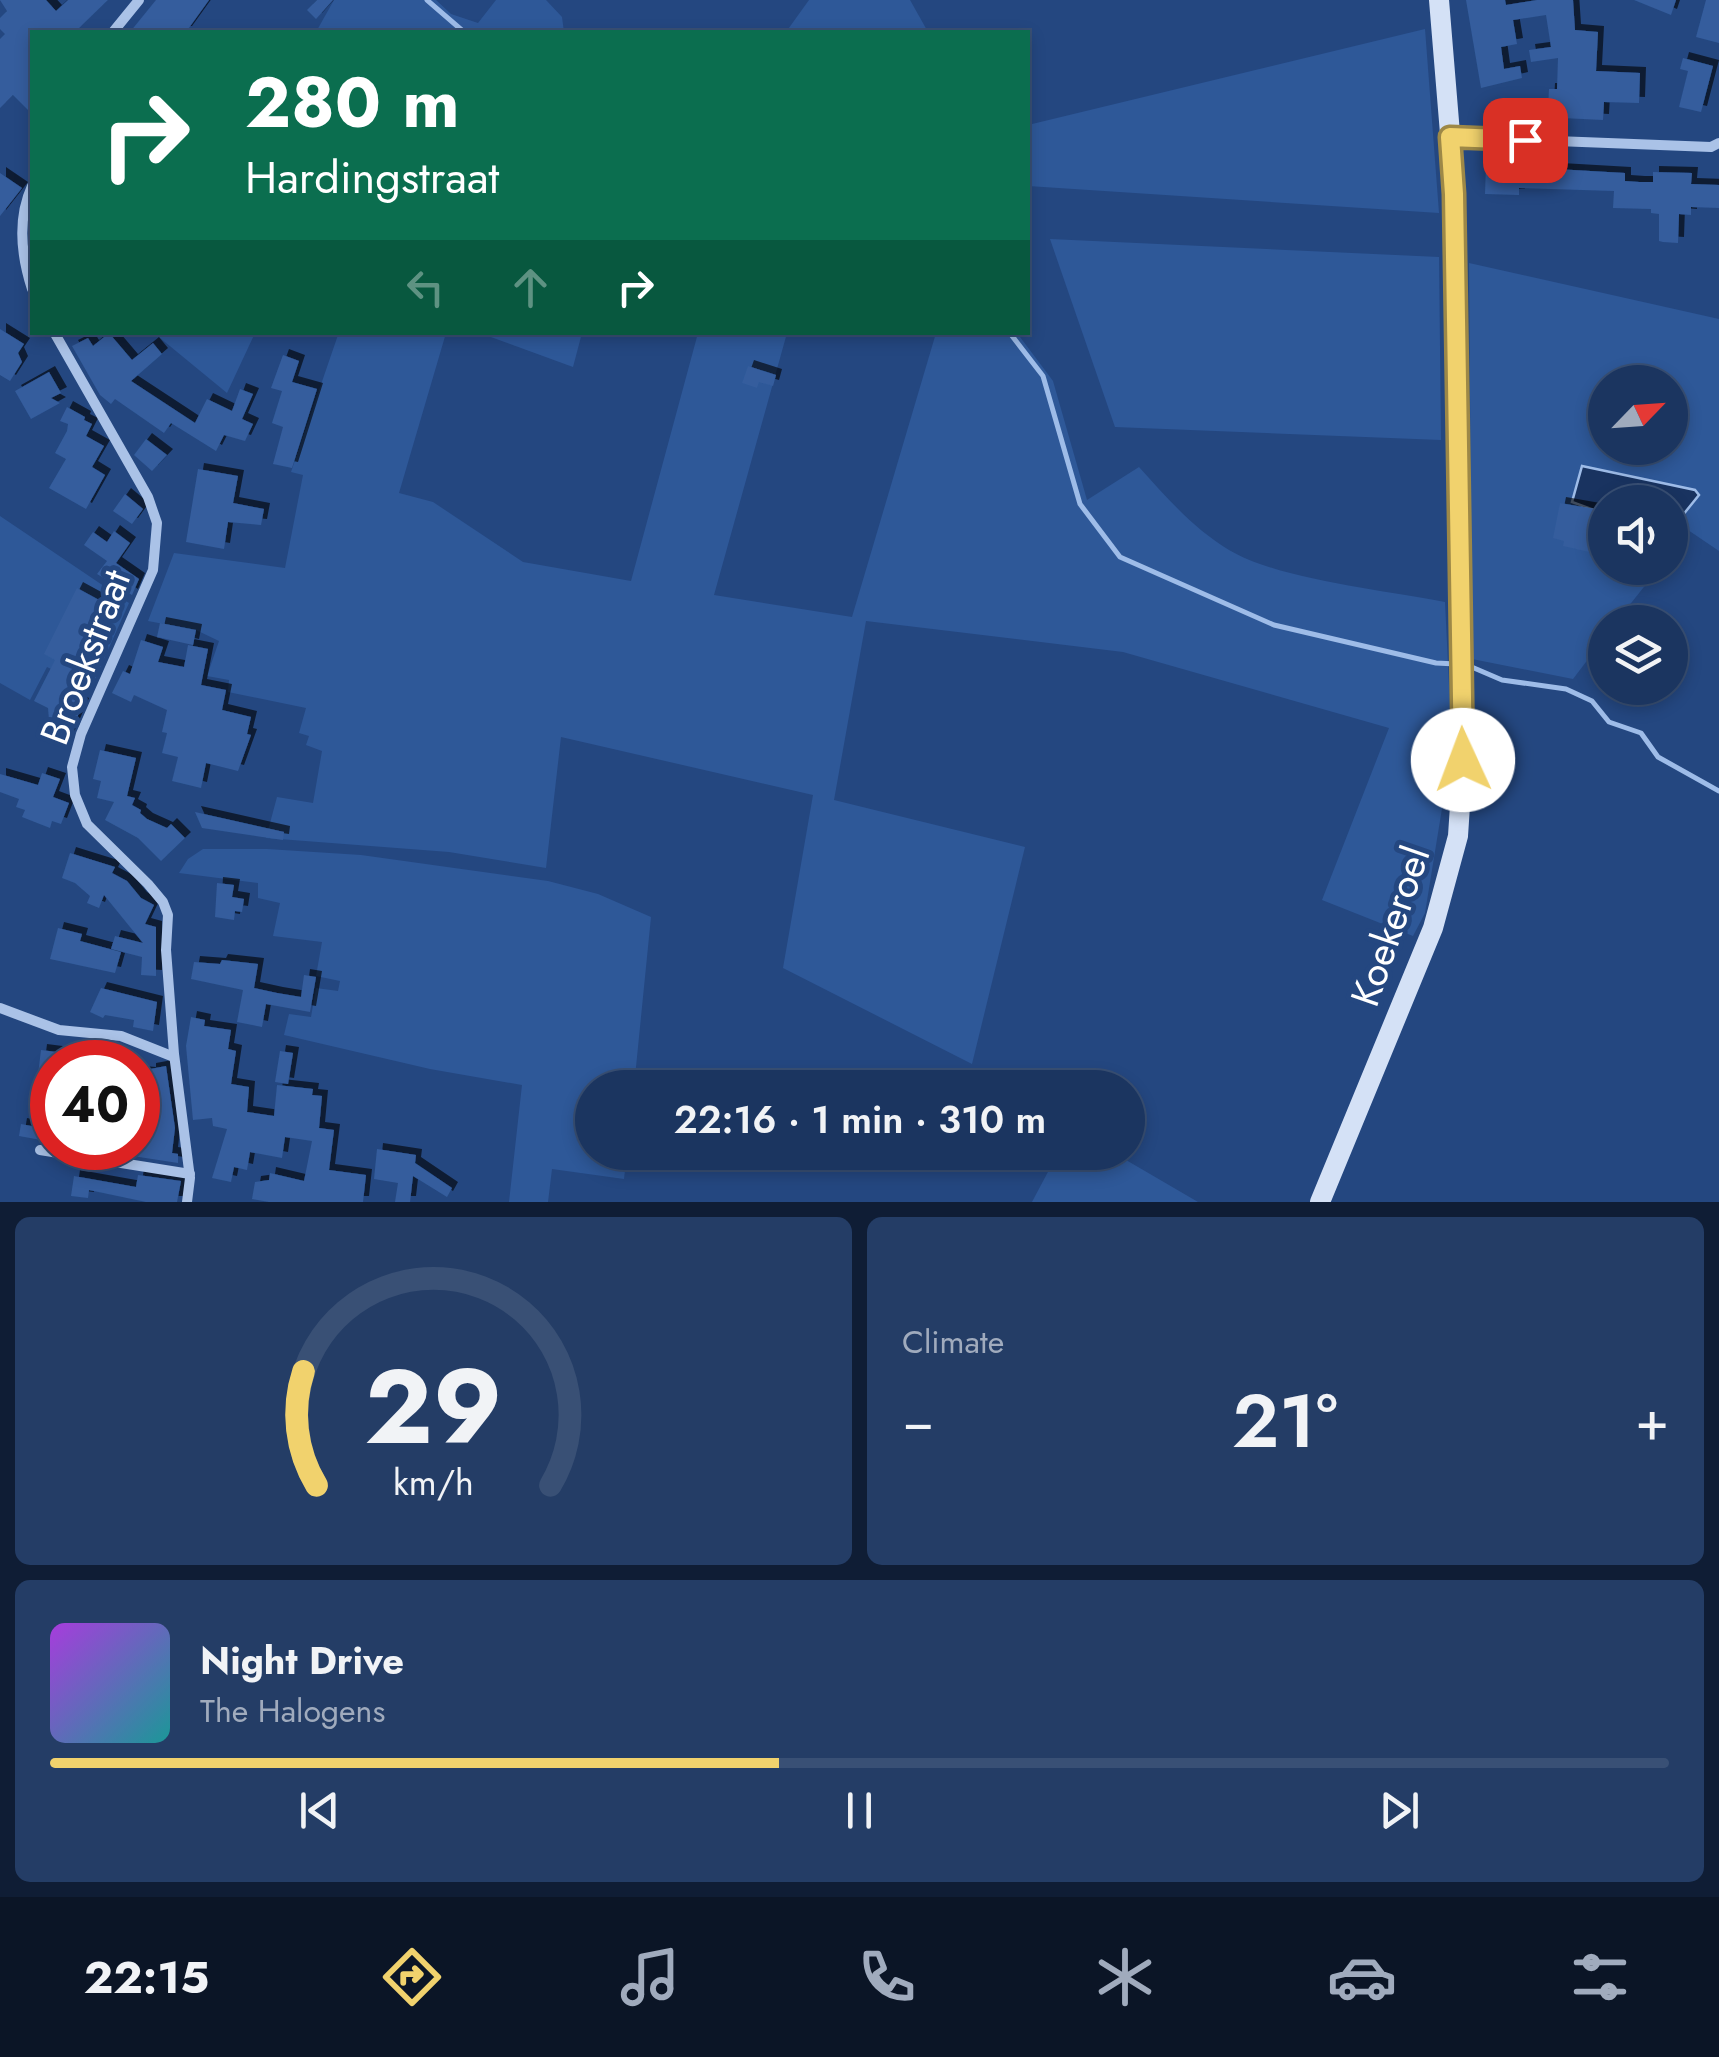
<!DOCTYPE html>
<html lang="en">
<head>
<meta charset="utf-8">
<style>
  :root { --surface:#1b3560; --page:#243d66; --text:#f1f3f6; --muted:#a0abbd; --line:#395075; --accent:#f1d26d }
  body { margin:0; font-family:Jost,sans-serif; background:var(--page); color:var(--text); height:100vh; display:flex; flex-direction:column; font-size:38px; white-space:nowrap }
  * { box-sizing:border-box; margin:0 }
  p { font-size:32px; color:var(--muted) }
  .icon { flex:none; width:55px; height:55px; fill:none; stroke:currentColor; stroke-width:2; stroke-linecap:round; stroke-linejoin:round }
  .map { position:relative; height:1202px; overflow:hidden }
  .drawer { display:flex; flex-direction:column; gap:15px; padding:15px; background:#0f1d35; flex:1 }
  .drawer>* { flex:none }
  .top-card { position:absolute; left:30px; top:30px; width:1000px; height:305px; border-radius:0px; box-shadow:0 5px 15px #0003,0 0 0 2px var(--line); background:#0b6e4f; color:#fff; overflow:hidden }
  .needle { width:65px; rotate:65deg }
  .tools { position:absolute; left:1588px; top:365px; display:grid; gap:20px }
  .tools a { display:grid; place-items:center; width:100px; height:100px; border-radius:50%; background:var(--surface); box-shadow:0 5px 15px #0003,0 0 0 2px var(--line); font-size:50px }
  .speed { position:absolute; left:30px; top:1040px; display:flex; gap:20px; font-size:50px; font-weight:700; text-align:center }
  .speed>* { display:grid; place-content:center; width:130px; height:130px; border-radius:50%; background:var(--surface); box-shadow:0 5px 15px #0003,0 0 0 2px var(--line); line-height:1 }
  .speed .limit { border:15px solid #d22; background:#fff; color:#111 }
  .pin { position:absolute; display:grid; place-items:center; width:85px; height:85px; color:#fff; margin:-42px; border-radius:20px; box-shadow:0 5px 15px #0006 }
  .me { position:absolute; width:110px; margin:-55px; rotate:358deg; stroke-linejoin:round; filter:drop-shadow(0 0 8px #0008) }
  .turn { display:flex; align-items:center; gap:35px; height:210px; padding:0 50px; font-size:45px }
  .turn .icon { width:130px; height:130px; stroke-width:2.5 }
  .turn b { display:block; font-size:70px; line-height:85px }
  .lanes { display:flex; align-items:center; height:95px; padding:0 50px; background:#0003; justify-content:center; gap:50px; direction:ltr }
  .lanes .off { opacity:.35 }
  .big { font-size:75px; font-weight:600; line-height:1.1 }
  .drawer .widget { flex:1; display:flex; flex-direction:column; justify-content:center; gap:15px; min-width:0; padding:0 35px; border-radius:15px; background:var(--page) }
  .drawer .dial { align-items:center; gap:0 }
  .dial svg { height:260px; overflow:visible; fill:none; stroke:var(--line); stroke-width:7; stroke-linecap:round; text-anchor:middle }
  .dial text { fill:var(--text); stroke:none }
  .song { display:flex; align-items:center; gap:30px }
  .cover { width:120px; height:120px; border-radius:15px; background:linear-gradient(135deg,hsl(280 70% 55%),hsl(180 70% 35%)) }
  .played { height:10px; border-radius:5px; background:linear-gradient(90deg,var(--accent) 45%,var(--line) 45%) }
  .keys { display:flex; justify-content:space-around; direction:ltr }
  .heat { display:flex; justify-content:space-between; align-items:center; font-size:55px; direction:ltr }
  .drawer .tiles { flex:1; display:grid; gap:15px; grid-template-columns:1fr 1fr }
  .widget:last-child { grid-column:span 2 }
  .trip { position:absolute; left:575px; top:1070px; width:570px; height:100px; border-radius:50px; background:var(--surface); box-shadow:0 5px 15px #0003,0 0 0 2px var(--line); font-weight:600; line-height:100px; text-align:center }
  .dock { display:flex; height:160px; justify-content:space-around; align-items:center; background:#0b1526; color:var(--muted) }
  .dock .icon { width:70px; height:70px }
  .dock .active { color:var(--accent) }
  .dock b { font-size:45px; color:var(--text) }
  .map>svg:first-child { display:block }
  .green { fill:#2e5898; fill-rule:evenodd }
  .water { fill:#193360; stroke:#9ebce8; stroke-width:2.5 }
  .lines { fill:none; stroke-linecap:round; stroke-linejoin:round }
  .stream { stroke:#9ebce8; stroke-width:5 }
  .building { fill:#345d9d; filter:url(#shadow) }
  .street { stroke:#aac2e7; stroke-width:10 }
  .secondary { stroke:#d4e1f6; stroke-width:20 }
  .route-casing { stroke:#9d8847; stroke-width:25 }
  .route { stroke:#f1d26d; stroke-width:18 }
  .labels { text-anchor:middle; stroke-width:10; stroke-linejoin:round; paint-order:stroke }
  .street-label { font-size:40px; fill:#fff; stroke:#244780 }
</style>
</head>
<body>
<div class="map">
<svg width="1719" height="1202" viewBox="0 0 1719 1202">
  <defs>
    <filter id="shadow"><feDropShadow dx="6" dy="-6" stdDeviation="0" flood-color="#0009"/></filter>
  </defs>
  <rect width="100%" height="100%" fill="#244780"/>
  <!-- green -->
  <g class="green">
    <path d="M334 0H436L451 14 478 23 496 0H546L562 17 564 32H316Z"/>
    <path d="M809 0H910L928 32H786Z"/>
    <path d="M1425 29 1439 213 1028 186V125Z"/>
    <path d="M1050 239 1439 257 1441 440 1115 427Z"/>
    <path d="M1469 263 1719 319V551L1688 530 1670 553V502H1605V568H1659L1616 622H1605V637L1573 679 1472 659ZM1605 382H1670V448H1605Z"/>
    <path d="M339 332 446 333 399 493 433 502 523 562 631 581 698 333H787L714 595 852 617 936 333H1017L1053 381 1087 500 1139 467C1166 497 1194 529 1229 550 1280 580 1384 590 1445 602L1452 747 1425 913 1413 936 1322 900 1389 728 1123 652 866 621 834 800 1025 847 972 1064 783 968 813 795 561 737 546 868 449 852 266 838 277 797 313 803 322 751 306 745 309 736 299 733 306 708 228 692 229 680 207 676 219 641 196 630 148 621 174 553 285 568 303 475 291 472Z"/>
    <path d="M154 333H255L227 393Z"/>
    <path d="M480 333 582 332V333L573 367Z"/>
    <path d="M0 516 129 603 91 688 47 667 30 700 0 683Z"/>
    <path d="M203 849H267L361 855 548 881 598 894 651 917 634 1087 592 1088V1152L627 1153 624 1179 552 1169 548 1202H509L522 1085 430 1069 284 1035 289 1014 311 1017 316 988 338 991 340 981 316 976 322 942 273 936 280 903 258 898V883L179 873 188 859Z"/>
    <path d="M1058 1153H1114L1198 1202H1032Z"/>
  </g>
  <!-- water -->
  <path class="water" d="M1582 466 1695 490 1699 495 1670 531V502H1605V514L1572 502Z"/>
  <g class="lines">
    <!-- stream -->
    <g class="stream">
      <path d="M427 0 464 32"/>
      <path d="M1009 332 1043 376 1080 504 1120 557 1274 625 1436 663 1456 664"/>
      <path d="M1467 665 1502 680 1566 689 1592 701 1609 722 1641 733 1658 757 1719 791"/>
    </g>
  </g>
  <!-- building -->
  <g class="building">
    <path d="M0 0H46L56 11 68 0H108L75 32H32V114L13 95 0 108V39L5 34 0 29V18L7 11Z"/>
    <path d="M156 0H209L186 32H130Z"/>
    <path d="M317 0H333L316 19 307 10Z"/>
    <path d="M1466 0H1505L1506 5 1537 0H1573L1575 30 1598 32 1596 71 1640 73 1639 103 1604 102 1603 120 1562 118V107H1548L1549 89H1557L1558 58 1531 62 1529 50 1551 47 1546 15 1513 20 1517 44 1501 47 1504 69 1520 66 1522 78 1481 88Z"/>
    <path d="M1634 0H1676L1671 15Z"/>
    <path d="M1706 0H1719V43L1696 37Z"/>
    <path d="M1683 58 1713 66 1701 112 1679 107 1688 71 1680 69Z"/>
    <path d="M1486 165 1625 173V181L1639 182H1653V172L1692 173 1691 184 1719 185V208L1691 207V215L1679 214 1678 243 1663 242 1659 241V214L1651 213V209L1613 208 1614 191 1519 188V195L1485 194Z"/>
    <path d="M0 173 22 188 0 216Z"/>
    <path d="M0 329 24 344 18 353 22 362 10 381 0 375Z"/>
    <path d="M109 333 132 360 153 343 162 354 131 381 195 423 207 399 232 411 240 389 253 394 242 419 253 424 245 441 224 435 216 451 171 423 164 433 115 399 111 404 100 395 72 346 88 338 93 346Z"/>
    <path d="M283 355 299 361 292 382 317 389 292 468 273 464 283 427 272 423 282 391 271 388Z"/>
    <path d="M748 366 776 375 773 386 759 382 757 388 742 383Z"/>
    <path d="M49 372 61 393 51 398 60 403 31 419 15 391Z"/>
    <path d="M67 407 85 417 84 420 92 424 86 436 104 446 92 467 105 475 86 509 49 488 66 459 55 453 67 431 68 424 60 421Z"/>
    <path d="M146 439 167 455 152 471 134 455Z"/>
    <path d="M198 469 238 476 233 503 264 509 261 525 228 522 224 549 186 542Z"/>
    <path d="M125 494 143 509 132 524 113 511Z"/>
    <path d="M1560 503 1600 510 1605 514V529L1598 554 1563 546 1564 541 1553 538Z"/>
    <path d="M114 531 130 543 116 563 139 579 132 595 97 574 107 561 84 545 93 532 107 542Z"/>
    <path d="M77 588 110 606 67 691V696L83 704 68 738 51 729 54 722 49 720 48 708 34 701 55 660 44 654Z"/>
    <path d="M160 623 196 630 193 645 157 637Z"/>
    <path d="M141 640 163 647 158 662 184 667 188 645 208 649 201 685 226 690 222 710 251 717 247 734 251 735 238 771 206 763 201 788 172 781 178 757 162 753 167 733 162 732 167 710 134 695 131 702 112 693 123 671 130 674Z"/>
    <path d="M100 750 136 758 127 796 135 798 132 805 141 810 140 813 147 819 167 828 171 824 185 838 161 861 138 838 105 820 114 802 97 798 101 781 93 779Z"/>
    <path d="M42 773 60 779 53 797 69 803 61 824 52 821 50 828 22 817 25 810 16 807 19 799 0 792V774L38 785Z"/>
    <path d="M195 812 284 832 283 840 202 828Z"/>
    <path d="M70 853 115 867 112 873 127 881 141 898 154 905 145 924 156 927V976L141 975 142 957 111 949 115 936 143 943 104 895 99 908 87 903 90 896 75 883 62 878Z"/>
    <path d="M217 883 234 885 232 897 244 899 242 912 235 911 234 920 215 917Z"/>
    <path d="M58 928 82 934 80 941 121 952 115 973 50 959Z"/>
    <path d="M222 960 258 964 254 988 277 993 301 997 304 975 316 977 310 1012 266 1004 262 1027 237 1022 243 990 191 979 194 962 220 964Z"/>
    <path d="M101 988 157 1002 153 1031 133 1027 134 1020 105 1015 103 1018 90 1012Z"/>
    <path d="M191 1017 205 1020 204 1026 231 1030 228 1049 236 1051 231 1084 249 1087 247 1112 274 1116 277 1085 313 1089 312 1095 322 1096 319 1128 334 1130 329 1170 366 1175 363 1202H269L252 1199 255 1182 269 1180 270 1173 304 1181 312 1141 285 1137 282 1158 250 1152 247 1170 234 1167 231 1182 212 1178 227 1129 213 1126 212 1118 193 1120 186 1046Z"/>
    <path d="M41 1050 80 1055 79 1062H52V1093L36 1091Z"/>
    <path d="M280 1051 293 1053 288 1084 275 1082Z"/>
    <path d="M166 1066 175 1128 172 1153 178 1154V1163L126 1155 127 1148H138V1119L140 1120 145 1088 138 1087V1072L150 1073V1069Z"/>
    <path d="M21 1124 52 1130V1142L19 1136Z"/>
    <path d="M377 1149 416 1155 415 1163 452 1188 447 1197 413 1176 410 1202H395L398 1183 374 1179Z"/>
    <path d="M138 1175 181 1181 177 1202H146L89 1190 88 1198 71 1196 74 1176 136 1187Z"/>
  </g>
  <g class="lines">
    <!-- street -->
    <g class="street">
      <path d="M113 32 139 0"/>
      <path d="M1451 137 1711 147 1719 143"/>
      <path d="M32 186C17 219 21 255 32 289"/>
      <path d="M54 332 148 497 157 523 153 570 81 734 72 767 75 795 87 824 148 884 163 902 168 915 166 950 174 1054 190 1178 187 1202"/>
      <path d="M0 1008 59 1030 121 1036 174 1057"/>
      <path d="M40 1150 190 1174"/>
    </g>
    <!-- secondary -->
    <path class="secondary" d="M1320 1202 1433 928 1458 836 1463 760 1455 194 1439 0"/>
  </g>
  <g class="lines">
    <!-- route casing -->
    <g class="route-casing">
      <path id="route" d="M1463 760 1454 194 1450 137 1525 140"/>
    </g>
    <!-- route -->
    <use href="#route" class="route"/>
  </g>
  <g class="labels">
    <!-- street labels -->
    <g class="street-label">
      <text transform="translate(85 657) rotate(-69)" y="14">Broekstraat</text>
      <text transform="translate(1390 926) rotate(-71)" y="14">Koekeroel</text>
    </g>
  </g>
</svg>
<div class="tools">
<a><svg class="needle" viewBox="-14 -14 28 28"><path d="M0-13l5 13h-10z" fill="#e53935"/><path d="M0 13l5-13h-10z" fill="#a0abbd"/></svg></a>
<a><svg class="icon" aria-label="sound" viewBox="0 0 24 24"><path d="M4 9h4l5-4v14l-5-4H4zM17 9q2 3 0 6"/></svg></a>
<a><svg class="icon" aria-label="layers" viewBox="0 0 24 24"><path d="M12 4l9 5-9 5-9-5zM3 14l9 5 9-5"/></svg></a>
</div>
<div class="speed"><div class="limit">40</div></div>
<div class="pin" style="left:1525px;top:140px;background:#d93025"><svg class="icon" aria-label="arrive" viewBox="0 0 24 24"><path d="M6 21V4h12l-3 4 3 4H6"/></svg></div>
<svg class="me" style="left:1463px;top:760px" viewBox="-20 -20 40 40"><circle r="19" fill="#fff"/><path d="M0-13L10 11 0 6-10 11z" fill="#f1d26d"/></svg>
<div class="trip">22:16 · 1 min · 310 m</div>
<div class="top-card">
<div class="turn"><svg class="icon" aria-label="right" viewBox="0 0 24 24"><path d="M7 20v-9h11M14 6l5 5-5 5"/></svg><div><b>280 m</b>Hardingstraat</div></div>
<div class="lanes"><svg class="icon off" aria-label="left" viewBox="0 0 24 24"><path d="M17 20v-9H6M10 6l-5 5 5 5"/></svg><svg class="icon off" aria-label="ahead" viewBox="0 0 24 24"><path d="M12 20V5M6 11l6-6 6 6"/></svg><svg class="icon" aria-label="right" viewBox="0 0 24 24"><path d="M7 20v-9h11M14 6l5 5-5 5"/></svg></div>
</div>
</div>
<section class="drawer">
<div class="tiles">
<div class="widget dial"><svg viewBox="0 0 100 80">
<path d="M14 69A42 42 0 1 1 86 69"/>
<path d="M14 69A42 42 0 0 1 10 34" stroke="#f1d26d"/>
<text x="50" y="56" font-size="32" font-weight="700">29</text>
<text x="50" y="72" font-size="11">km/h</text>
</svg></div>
<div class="widget"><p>Climate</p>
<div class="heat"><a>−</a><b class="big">21°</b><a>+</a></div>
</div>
<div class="widget">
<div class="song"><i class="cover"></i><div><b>Night Drive</b><p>The Halogens</p></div></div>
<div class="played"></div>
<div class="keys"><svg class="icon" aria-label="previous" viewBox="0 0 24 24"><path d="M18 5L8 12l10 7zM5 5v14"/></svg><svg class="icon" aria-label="pause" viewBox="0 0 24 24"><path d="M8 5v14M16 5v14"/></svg><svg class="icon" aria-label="next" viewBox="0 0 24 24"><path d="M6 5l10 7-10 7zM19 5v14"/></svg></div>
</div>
</div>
</section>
<nav class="dock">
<b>22:15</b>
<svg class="icon active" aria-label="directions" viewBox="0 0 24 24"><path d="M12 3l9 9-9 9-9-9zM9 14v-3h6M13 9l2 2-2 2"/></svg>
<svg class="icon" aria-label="music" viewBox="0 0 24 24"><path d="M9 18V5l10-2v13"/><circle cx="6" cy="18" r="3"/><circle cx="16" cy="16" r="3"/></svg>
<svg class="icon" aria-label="phone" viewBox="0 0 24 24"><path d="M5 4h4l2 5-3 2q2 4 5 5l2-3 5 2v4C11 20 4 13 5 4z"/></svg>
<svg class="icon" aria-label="climate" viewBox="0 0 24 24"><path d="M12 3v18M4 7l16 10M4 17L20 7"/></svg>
<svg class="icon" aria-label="car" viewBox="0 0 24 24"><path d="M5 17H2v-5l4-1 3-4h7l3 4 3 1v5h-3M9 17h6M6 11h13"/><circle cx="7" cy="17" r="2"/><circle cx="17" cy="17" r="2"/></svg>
<svg class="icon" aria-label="filters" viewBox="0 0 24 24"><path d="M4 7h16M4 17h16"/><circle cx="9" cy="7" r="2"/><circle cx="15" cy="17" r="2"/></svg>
</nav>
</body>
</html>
